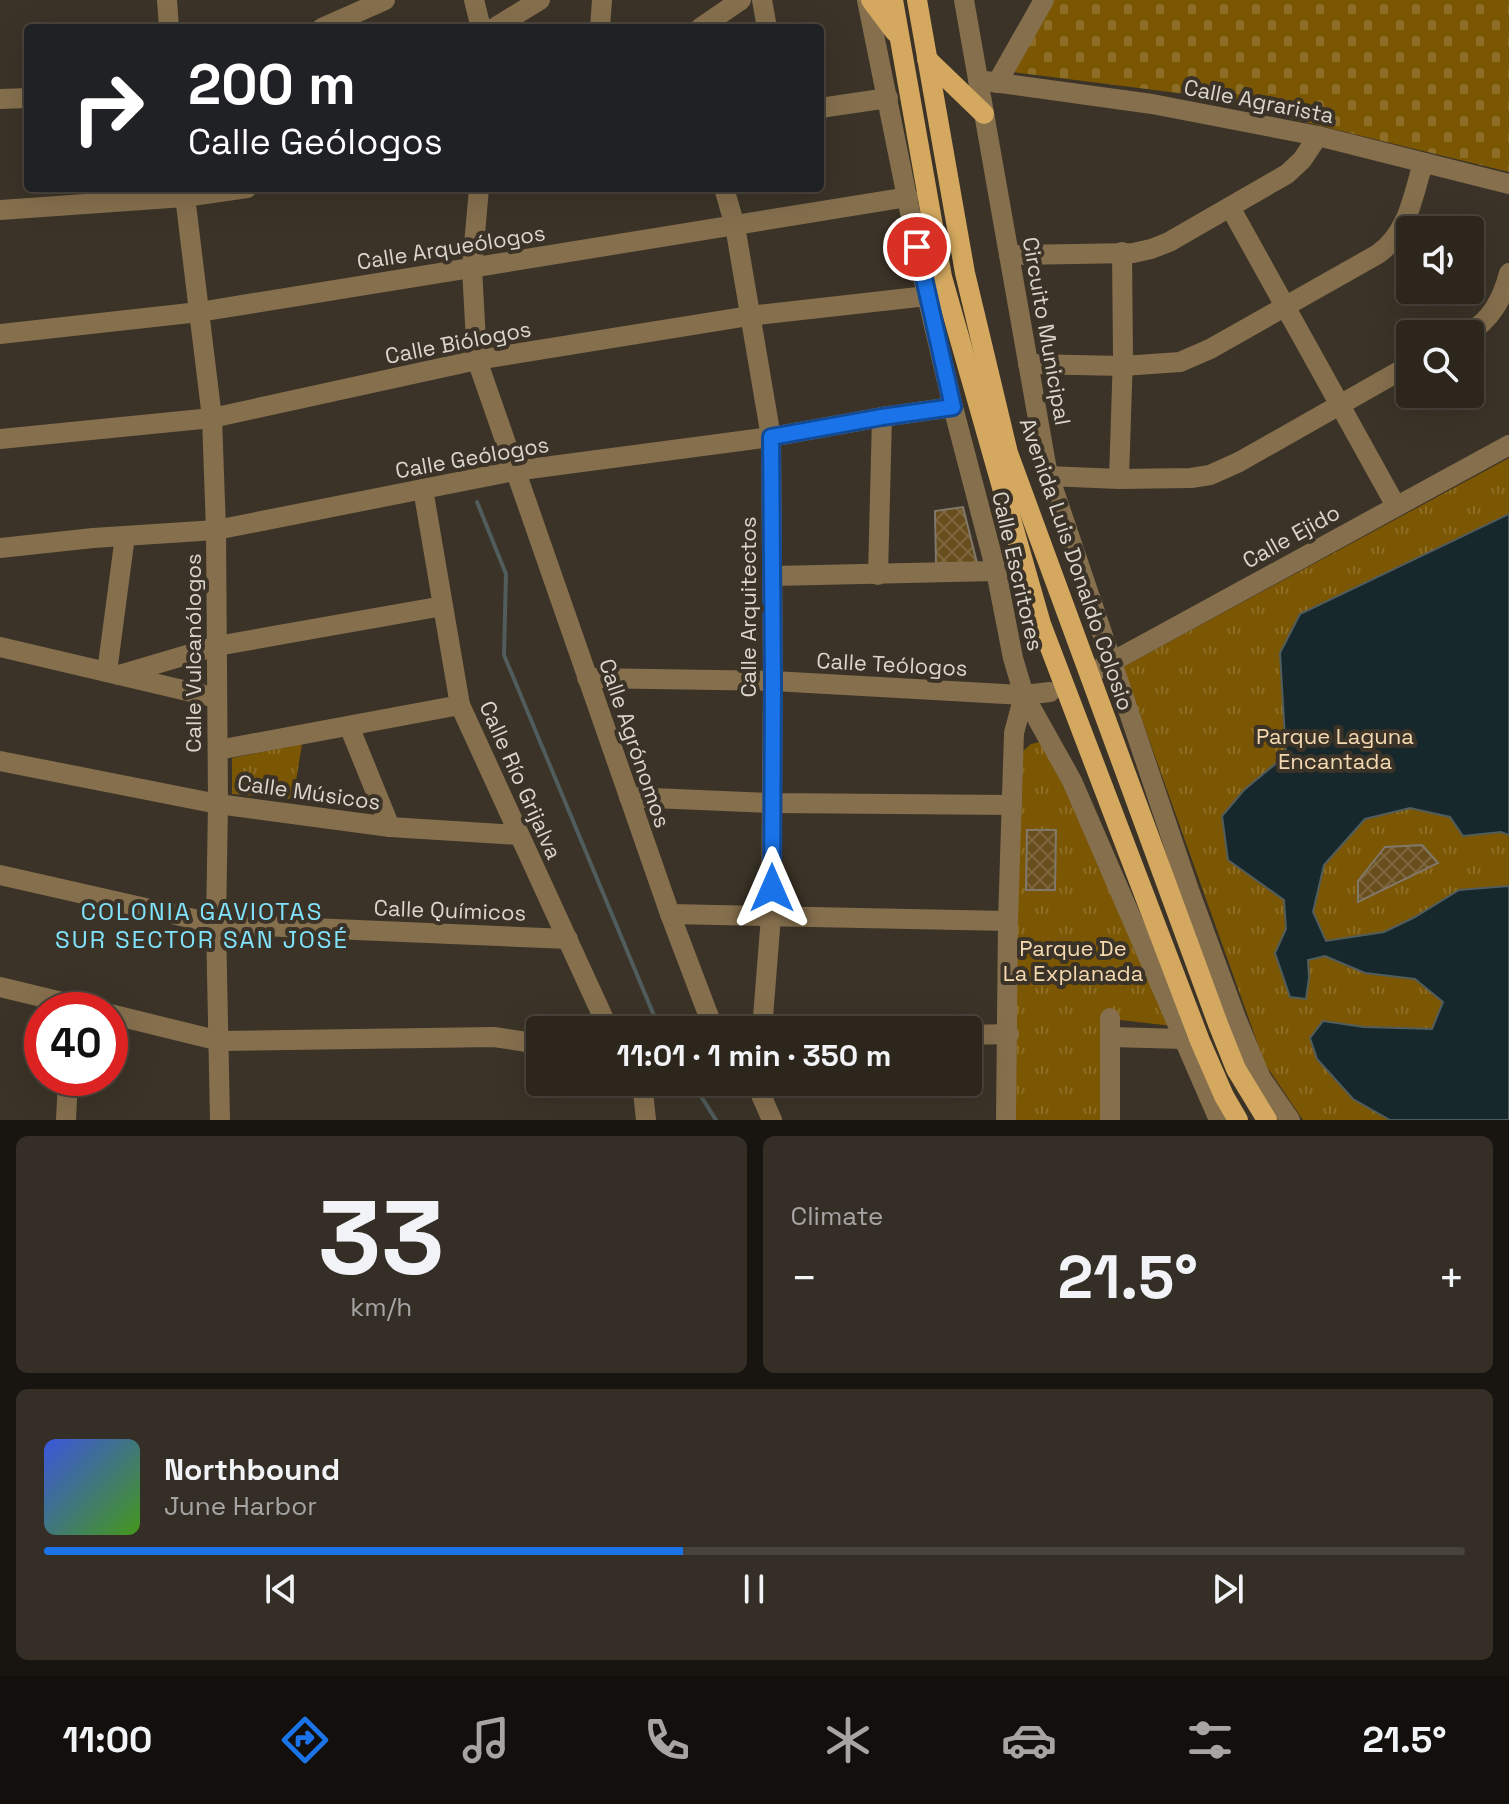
<!DOCTYPE html>
<html lang="en">
<head>
<meta charset="utf-8">
<style>
  :root { --surface:#2c261d; --page:#342e26; --text:#f1f3f6; --muted:#a6a5a4; --line:#48433b; --accent:#1a73e8 }
  body { margin:0; font-family:"Space Grotesk",sans-serif; background:var(--page); color:var(--text); height:100vh; display:flex; flex-direction:column; font-size:30px; white-space:nowrap }
  * { box-sizing:border-box; margin:0 }
  p { font-size:26px; color:var(--muted) }
  .icon { flex:none; width:44px; height:44px; fill:none; stroke:currentColor; stroke-width:2; stroke-linecap:round; stroke-linejoin:round }
  .map { position:relative; height:1120px; overflow:hidden }
  .side { display:flex; flex-direction:column; gap:16px; padding:16px; background:#181510; flex:1 }
  .side>* { flex:none }
  .banner { position:absolute; left:24px; top:24px; width:800px; height:168px; border-radius:8px; box-shadow:0 8px 32px #0002,0 0 0 2px var(--line); background:#202124; color:#fff; overflow:hidden }
  .fabs { position:absolute; left:1396px; top:216px; display:grid; gap:16px }
  .fabs a { display:grid; place-items:center; width:88px; height:88px; border-radius:8px; background:var(--surface); box-shadow:0 8px 32px #0002,0 0 0 2px var(--line); font-size:40px }
  .speed { position:absolute; left:24px; top:992px; display:flex; gap:16px; font-size:40px; font-weight:700; text-align:center }
  .speed>* { display:grid; place-content:center; width:104px; height:104px; border-radius:50%; background:var(--surface); box-shadow:0 8px 32px #0002,0 0 0 2px var(--line); line-height:1 }
  .speed .limit { border:12px solid #d22; background:#fff; color:#111 }
  .pin { position:absolute; display:grid; place-items:center; width:68px; height:68px; color:#fff; margin:-34px; border:4px solid #fff; border-radius:50%; box-shadow:0 2px 8px #0007 }
  .me { position:absolute; width:88px; margin:-44px; rotate:0deg; stroke-linejoin:round; filter:drop-shadow(0 0 6px #0008) }
  .turn { display:flex; align-items:center; gap:28px; height:168px; padding:0 32px; font-size:36px }
  .turn .icon { width:104px; height:104px; stroke-width:2.5 }
  .turn b { display:block; font-size:56px; line-height:68px }
  .big { font-size:60px; font-weight:600; line-height:1.1 }
  .side .widget { flex:1; display:flex; flex-direction:column; justify-content:center; gap:12px; min-width:0; padding:0 28px; border-radius:12px; background:var(--page) }
  .side .dial { align-items:center; gap:0 }
  .dial b { font-size:104px; line-height:1 }
  .song { display:flex; align-items:center; gap:24px }
  .cover { width:96px; height:96px; border-radius:12px; background:linear-gradient(135deg,hsl(230 70% 55%),hsl(100 70% 35%)) }
  .played { height:8px; border-radius:4px; background:linear-gradient(90deg,var(--accent) 45%,var(--line) 45%) }
  .keys { display:flex; justify-content:space-around; direction:ltr }
  .heat { display:flex; justify-content:space-between; align-items:center; font-size:44px; direction:ltr }
  .side .tiles { flex:1; display:grid; gap:16px; grid-template-columns:1fr 1fr }
  .widget:last-child { grid-column:span 2 }
  .trip { position:absolute; left:526px; top:1016px; width:456px; height:80px; border-radius:8px; background:var(--surface); box-shadow:0 8px 32px #0002,0 0 0 2px var(--line); font-weight:600; line-height:80px; text-align:center }
  .dock { display:flex; height:128px; justify-content:space-around; align-items:center; background:#120f0c; color:var(--muted) }
  .dock .icon { width:56px; height:56px }
  .dock .on { color:var(--accent) }
  .dock b { font-size:36px; color:var(--text) }
  .map>svg:first-child { display:block }
  .grass { fill:url(#grass-tufts) }
  .cemetery { fill:url(#cemetery-stones) }
  .water { fill:#16282c; stroke:#515c5d; stroke-width:2 }
  .lines { fill:none; stroke-linecap:round; stroke-linejoin:round }
  .stream { stroke:#515c5d; stroke-width:4 }
  .building { fill:url(#building-cross-hatch); stroke:#81786a; stroke-width:2 }
  .minor { stroke:#856f4d; stroke-width:20 }
  .major { stroke:#d4a85f; stroke-width:20 }
  .route-casing { stroke:#114b97; stroke-width:20 }
  .route { stroke:#1a73e8; stroke-width:14 }
  .labels { text-anchor:middle; stroke-width:8; stroke-linejoin:round; paint-order:stroke }
  .street-label { font-size:22px; fill:#dbd6ce; stroke:#3b3327 }
  .park-label { font-size:22px; fill:#f5dab1; stroke:#3b3327 }
  .neighbourhood-label { font-size:24px; letter-spacing:2px; fill:#80e4fd; stroke:#3b3327 }
</style>
</head>
<body>
<div class="map">
<svg width="1509" height="1120" viewBox="0 0 1509 1120">
  <defs>
    <pattern id="grass-tufts" width="24" height="20" patternUnits="userSpaceOnUse" patternTransform="scale(2)"><rect width="24" height="20" fill="#7b5603"/><path d="M3 7l-1-3M5 7V3M7 7l1-3M15 17l-1-3M17 17v-4M19 17l1-3" fill="none" stroke="#8d6e27"/></pattern>
    <pattern id="cemetery-stones" width="16" height="16" patternUnits="userSpaceOnUse" patternTransform="scale(2)"><rect width="16" height="16" fill="#7b5603"/><path d="M2 7V4a2 2 0 0 1 4 0v3zM10 15v-3a2 2 0 0 1 4 0v3z" fill="#8d6e27"/></pattern>
    <pattern id="building-cross-hatch" width="8" height="8" patternUnits="userSpaceOnUse" patternTransform="scale(2)"><rect width="8" height="8" fill="#694e1d"/><path d="M0 0l8 8M0 8l8-8" fill="none" stroke="#7e673d"/></pattern>
  </defs>
  <rect width="100%" height="100%" fill="#3b3327"/>
  <!-- grass -->
  <g class="grass">
    <path d="M1509 458V1120H1303L1265 1064 1123 667Z"/>
    <path d="M1039 742 1045 745 1172 1026 1103 1018 1101 1120H1010L1022 752 1031 744Z"/>
    <path d="M302 744 293 799 232 794V758Z"/>
  </g>
  <!-- cemetery -->
  <path class="cemetery" d="M1054 0H1509V172L1194 95 1013 72Z"/>
  <!-- water -->
  <path class="water" d="M1509 514V835L1501 832 1463 836 1450 817 1410 808 1365 819 1324 865 1313 912 1326 941 1384 932 1415 917 1459 890 1509 886V1120H1390L1353 1099 1317 1059 1310 1038 1323 1021 1364 1027 1432 1029 1443 1002 1415 979 1365 973 1325 956 1308 960 1309 977 1306 999 1290 997 1275 953 1286 929 1284 900 1228 860 1222 816 1244 790 1286 755 1280 653 1300 614Z"/>
  <g class="lines">
    <!-- stream -->
    <g class="stream">
      <path d="M477 502 506 574 504 655 660 1030"/>
      <path d="M692 1082 716 1120"/>
    </g>
  </g>
  <!-- building -->
  <g class="building">
    <path d="M963 507 977 563H936L935 511Z"/>
    <path d="M1027 830H1056L1055 890H1026Z"/>
    <path d="M1422 845 1438 863 1358 902V881L1385 847Z"/>
  </g>
  <g class="lines">
    <!-- minor -->
    <g class="minor">
      <path d="M167 0 169 28"/>
      <path d="M474 0 481 28"/>
      <path d="M762 0 767 28"/>
      <path d="M867 0 927 296 953 407 996 571 1013 658 1024 695 1072 781 1219 1120"/>
      <path d="M964 0 1047 470 1189 890 1236 1018 1261 1078 1290 1120"/>
      <path d="M322 28 385 0"/>
      <path d="M494 28 540 0"/>
      <path d="M600 28 602 0"/>
      <path d="M700 28 741 0"/>
      <path d="M978 80 1152 104 1318 136 1509 184"/>
      <path d="M997 83 1044 0"/>
      <path d="M0 99 28 98"/>
      <path d="M820 108 888 98"/>
      <path d="M184 188 212 418 216 530 218 804 216 924 220 1120"/>
      <path d="M479 188 472 268 477 360 670 914 714 1030"/>
      <path d="M724 188 735 226 771 437 773 681 771 916 762 1030"/>
      <path d="M1230 207 1396 506"/>
      <path d="M0 210 185 197 247 188"/>
      <path d="M1009 255 1133 253 1151 249 1169 242 1287 174 1302 160 1318 136"/>
      <path d="M0 334 199 312 908 197"/>
      <path d="M1467 334C1491 320 1502 300 1509 273"/>
      <path d="M1028 364 1123 366 1180 362 1210 349 1378 254C1408 233 1413 196 1423 163"/>
      <path d="M0 439 212 418 477 360 749 316 927 296"/>
      <path d="M1048 476 1119 479 1191 478 1210 475 1239 462 1410 365"/>
      <path d="M1119 479 1123 355 1122 252"/>
      <path d="M423 489 460 705 609 1030"/>
      <path d="M0 548 93 538 216 530 514 471 771 437 882 417 953 407"/>
      <path d="M878 575 882 417"/>
      <path d="M773 576 996 571"/>
      <path d="M0 647 217 698"/>
      <path d="M1097 670 1509 445"/>
      <path d="M107 672 125 536"/>
      <path d="M119 675 217 646 443 606"/>
      <path d="M587 678 773 681 1024 695 1050 692"/>
      <path d="M349 726 390 827"/>
      <path d="M218 750 460 705"/>
      <path d="M0 761 218 804 390 827 519 835"/>
      <path d="M629 797 772 803 1012 805"/>
      <path d="M0 875 216 924 568 939"/>
      <path d="M670 914 1008 921"/>
      <path d="M0 987 95 1010"/>
      <path d="M110 1014 220 1041 494 1037 540 1044"/>
      <path d="M1110 1018V1120"/>
      <path d="M968 1035 1009 1034"/>
      <path d="M1110 1037 1184 1039"/>
      <path d="M642 1082 646 1120"/>
      <path d="M761 1082V1095L772 1120"/>
      <path d="M66 1120 68 1078"/>
      <path d="M1006 1120 1008 921 1014 733 1024 695"/>
    </g>
    <!-- major -->
    <g class="major">
      <path d="M871 0 895 32"/>
      <path d="M893 0 942 277 1041 624 1200 1041 1224 1096 1238 1120"/>
      <path d="M917 0 965 273 1008 453 1218 1024 1236 1069 1267 1120"/>
      <path d="M927 59 984 114"/>
    </g>
  </g>
  <g class="lines">
    <!-- route casing -->
    <g class="route-casing">
      <path id="route" d="M772 888 773 681 771 437 882 417 953 407 917 247"/>
    </g>
    <!-- route -->
    <use href="#route" class="route"/>
  </g>
  <g class="labels">
    <!-- street labels -->
    <g class="street-label">
      <text transform="translate(1259 101) rotate(11)" y="8">Calle Agrarista</text>
      <text transform="translate(451 247) rotate(-9)" y="8">Calle Arqueólogos</text>
      <text transform="translate(1047 331) rotate(80)" y="8">Circuito Municipal</text>
      <text transform="translate(458 342) rotate(-11)" y="8">Calle Biólogos</text>
      <text transform="translate(472 457) rotate(-10)" y="8">Calle Geólogos</text>
      <text transform="translate(1291 536) rotate(-29)" y="8">Calle Ejido</text>
      <text transform="translate(1077 564) rotate(71)" y="8">Avenida Luis Donaldo Colosio</text>
      <text transform="translate(1018 571) rotate(77)" y="8">Calle Escritores</text>
      <text transform="translate(748 607) rotate(-90)" y="8">Calle Arquitectos</text>
      <text transform="translate(193 653) rotate(-90)" y="8">Calle Vulcanólogos</text>
      <text transform="translate(892 664) rotate(3)" y="8">Calle Teólogos</text>
      <text transform="translate(635 743) rotate(71)" y="8">Calle Agrónomos</text>
      <text transform="translate(521 780) rotate(66)" y="8">Calle Río Grijalva</text>
      <text transform="translate(309 792) rotate(8)" y="8">Calle Músicos</text>
      <text transform="translate(450 910) rotate(2)" y="8">Calle Químicos</text>
    </g>
    <!-- park labels -->
    <g class="park-label">
      <text x="1335" y="744">Parque Laguna<tspan x="1335" dy="25">Encantada</tspan></text>
      <text x="1073" y="956">Parque De<tspan x="1073" dy="25">La Explanada</tspan></text>
    </g>
    <!-- neighbourhood labels -->
    <g class="neighbourhood-label">
      <text x="202" y="920">COLONIA GAVIOTAS<tspan x="202" dy="28">SUR SECTOR SAN JOSÉ</tspan></text>
    </g>
  </g>
</svg>
<div class="fabs">
<a><svg class="icon" aria-label="sound" viewBox="0 0 24 24"><path d="M4 9h4l5-4v14l-5-4H4zM17 9q2 3 0 6"/></svg></a>
<a><svg class="icon" aria-label="search" viewBox="0 0 24 24"><circle cx="10" cy="10" r="6"/><path d="M15 15l6 6"/></svg></a>
</div>
<div class="speed"><div class="limit">40</div></div>
<div class="pin" style="left:917px;top:247px;background:#d93025"><svg class="icon" aria-label="arrive" viewBox="0 0 24 24"><path d="M6 21V4h12l-3 4 3 4H6"/></svg></div>
<svg class="me" style="left:772px;top:888px" viewBox="-20 -20 40 40"><path d="M0-17L14 15 0 8-14 15z" fill="#1a73e8" stroke="#fff" stroke-width="4"/></svg>
<div class="trip">11:01 · 1 min · 350 m</div>
<div class="banner">
<div class="turn"><svg class="icon" aria-label="right" viewBox="0 0 24 24"><path d="M7 20v-9h11M14 6l5 5-5 5"/></svg><div><b>200 m</b>Calle Geólogos</div></div>
</div>
</div>
<section class="side">
<div class="tiles">
<div class="widget dial"><b>33</b><p>km/h</p></div>
<div class="widget"><p>Climate</p>
<div class="heat"><a>−</a><b class="big">21.5°</b><a>+</a></div>
</div>
<div class="widget">
<div class="song"><i class="cover"></i><div><b>Northbound</b><p>June Harbor</p></div></div>
<div class="played"></div>
<div class="keys"><svg class="icon" aria-label="previous" viewBox="0 0 24 24"><path d="M18 5L8 12l10 7zM5 5v14"/></svg><svg class="icon" aria-label="pause" viewBox="0 0 24 24"><path d="M8 5v14M16 5v14"/></svg><svg class="icon" aria-label="next" viewBox="0 0 24 24"><path d="M6 5l10 7-10 7zM19 5v14"/></svg></div>
</div>
</div>
</section>
<nav class="dock">
<b>11:00</b>
<svg class="icon on" aria-label="directions" viewBox="0 0 24 24"><path d="M12 3l9 9-9 9-9-9zM9 14v-3h6M13 9l2 2-2 2"/></svg>
<svg class="icon" aria-label="music" viewBox="0 0 24 24"><path d="M9 18V5l10-2v13"/><circle cx="6" cy="18" r="3"/><circle cx="16" cy="16" r="3"/></svg>
<svg class="icon" aria-label="phone" viewBox="0 0 24 24"><path d="M5 4h4l2 5-3 2q2 4 5 5l2-3 5 2v4C11 20 4 13 5 4z"/></svg>
<svg class="icon" aria-label="climate" viewBox="0 0 24 24"><path d="M12 3v18M4 7l16 10M4 17L20 7"/></svg>
<svg class="icon" aria-label="car" viewBox="0 0 24 24"><path d="M5 17H2v-5l4-1 3-4h7l3 4 3 1v5h-3M9 17h6M6 11h13"/><circle cx="7" cy="17" r="2"/><circle cx="17" cy="17" r="2"/></svg>
<svg class="icon" aria-label="filters" viewBox="0 0 24 24"><path d="M4 7h16M4 17h16"/><circle cx="9" cy="7" r="2"/><circle cx="15" cy="17" r="2"/></svg>
<b>21.5°</b>
</nav>
</body>
</html>
